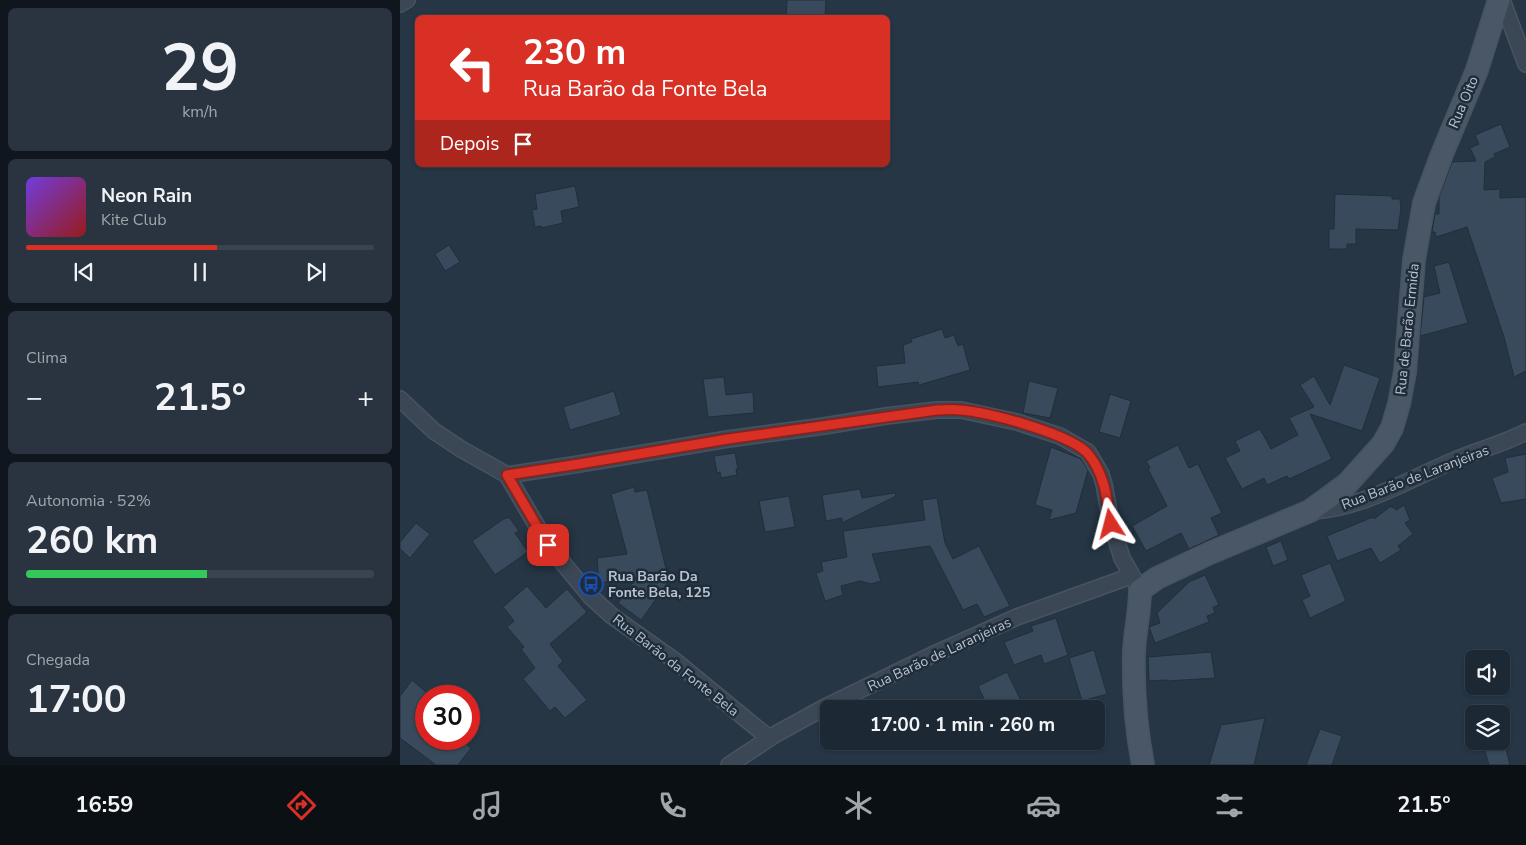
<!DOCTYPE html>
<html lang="pt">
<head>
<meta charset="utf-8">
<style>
  :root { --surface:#1c2834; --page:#293440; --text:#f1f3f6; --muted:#a0a6ac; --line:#3a444f; --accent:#d93025 }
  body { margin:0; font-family:"Nunito Sans",sans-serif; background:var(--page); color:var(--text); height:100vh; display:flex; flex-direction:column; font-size:19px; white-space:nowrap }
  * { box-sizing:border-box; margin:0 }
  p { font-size:16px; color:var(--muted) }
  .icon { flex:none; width:28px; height:28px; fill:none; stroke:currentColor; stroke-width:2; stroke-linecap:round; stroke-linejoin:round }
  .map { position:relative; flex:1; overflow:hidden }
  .details { display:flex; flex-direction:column; gap:8px; padding:8px; background:#0f161d; width:400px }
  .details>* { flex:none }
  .banner { position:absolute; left:15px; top:15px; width:475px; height:152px; border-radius:8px; box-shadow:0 1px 4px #0004,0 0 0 1px var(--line); background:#d93025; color:#fff; overflow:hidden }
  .fabs { position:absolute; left:1065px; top:650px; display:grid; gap:10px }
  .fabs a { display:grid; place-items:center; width:45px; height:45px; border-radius:8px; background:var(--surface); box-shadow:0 1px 4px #0004,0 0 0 1px var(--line); font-size:25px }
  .speed { position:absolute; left:15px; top:685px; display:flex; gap:10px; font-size:25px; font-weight:700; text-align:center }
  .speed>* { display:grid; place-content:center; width:65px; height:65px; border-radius:50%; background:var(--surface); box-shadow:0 1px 4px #0004,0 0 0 1px var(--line); line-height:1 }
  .speed .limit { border:8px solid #d22; background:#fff; color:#111 }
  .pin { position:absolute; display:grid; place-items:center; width:42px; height:42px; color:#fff; margin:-21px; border-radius:10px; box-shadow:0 2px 8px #0006 }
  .me { position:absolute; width:55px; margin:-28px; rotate:351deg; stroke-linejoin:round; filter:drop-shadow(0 0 4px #0008) }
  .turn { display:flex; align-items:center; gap:18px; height:105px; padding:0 25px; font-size:22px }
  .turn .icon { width:65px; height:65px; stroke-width:2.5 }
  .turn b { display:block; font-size:35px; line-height:42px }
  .then { display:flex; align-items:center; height:48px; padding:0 25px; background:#0003; gap:10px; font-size:19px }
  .big { font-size:38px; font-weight:700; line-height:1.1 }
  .details .tile { flex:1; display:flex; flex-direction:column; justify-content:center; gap:8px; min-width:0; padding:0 18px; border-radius:8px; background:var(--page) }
  .details .dial { align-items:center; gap:0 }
  .dial b { font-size:65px; line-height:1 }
  .song { display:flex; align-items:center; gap:15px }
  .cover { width:60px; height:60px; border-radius:8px; background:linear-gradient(135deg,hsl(260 70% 55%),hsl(0 70% 35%)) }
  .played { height:5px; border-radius:2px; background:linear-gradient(90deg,var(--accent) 55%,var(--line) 55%) }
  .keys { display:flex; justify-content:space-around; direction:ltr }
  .heat { display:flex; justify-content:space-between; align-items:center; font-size:28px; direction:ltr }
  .charge { height:8px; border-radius:4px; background:linear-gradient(90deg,#34c759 52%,var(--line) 0) }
  .trip { position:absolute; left:420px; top:700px; width:285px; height:50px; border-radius:8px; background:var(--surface); box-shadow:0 1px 4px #0004,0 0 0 1px var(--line); font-weight:700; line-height:50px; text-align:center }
  .menu { display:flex; height:80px; justify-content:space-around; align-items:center; background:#0b1015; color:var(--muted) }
  .menu .icon { width:35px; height:35px }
  .menu .active { color:var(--accent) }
  .menu b { font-size:22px; color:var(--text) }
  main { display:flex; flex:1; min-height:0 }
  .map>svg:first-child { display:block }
  .building { fill:#384a5b; stroke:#212e3c }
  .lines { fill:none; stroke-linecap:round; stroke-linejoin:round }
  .minor-casing { stroke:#475361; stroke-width:18 }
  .secondary-casing { stroke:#475361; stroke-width:24 }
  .minor { stroke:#3b4754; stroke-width:15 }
  .secondary { stroke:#495767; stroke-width:21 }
  .route-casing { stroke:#8d1f18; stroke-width:12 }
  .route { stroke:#d93025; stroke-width:9 }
  .labels { text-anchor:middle; stroke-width:5; stroke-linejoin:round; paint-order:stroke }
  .street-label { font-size:14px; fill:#b9c2ce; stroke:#1f2c3a }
  .poi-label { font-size:14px; font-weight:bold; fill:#b9c2ce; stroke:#1f2c3a; text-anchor:start }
</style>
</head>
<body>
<main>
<section class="details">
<div class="tile dial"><b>29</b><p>km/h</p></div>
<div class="tile">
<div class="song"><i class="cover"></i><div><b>Neon Rain</b><p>Kite Club</p></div></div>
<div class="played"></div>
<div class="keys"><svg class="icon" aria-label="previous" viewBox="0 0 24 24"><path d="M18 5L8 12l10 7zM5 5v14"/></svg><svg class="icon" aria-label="pause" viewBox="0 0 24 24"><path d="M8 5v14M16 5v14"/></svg><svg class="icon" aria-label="next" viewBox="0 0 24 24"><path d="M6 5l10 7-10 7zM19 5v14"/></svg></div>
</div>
<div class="tile"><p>Clima</p>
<div class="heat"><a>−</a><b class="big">21.5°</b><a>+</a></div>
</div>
<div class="tile"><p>Autonomia · 52%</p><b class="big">260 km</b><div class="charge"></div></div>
<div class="tile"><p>Chegada</p><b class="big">17:00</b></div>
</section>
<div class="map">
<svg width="1126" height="765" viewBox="0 0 1126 765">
  <rect width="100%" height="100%" fill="#263645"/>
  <!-- building -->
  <g class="building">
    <path d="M387 0H426L425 18H386Z"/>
    <path d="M1101 124 1110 147 1094 154 1095 157 1085 162 1084 190 1100 189V198L1126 197V371L1114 377 1104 337 1067 227 1036 237 1035 232H1032L1035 214H1039V197L1052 162 1076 161 1070 148 1079 144 1075 135Z"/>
    <path d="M175 186 179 207 161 211 163 223 141 228V226L135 227 132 210 137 209 135 194Z"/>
    <path d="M935 194 992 196V199H1000L1001 208 998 230 956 229V244H947V249H929V229H934Z"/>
    <path d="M49 245 60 262 45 271 35 254Z"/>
    <path d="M1049 262 1068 323 1020 336 1024 297 1040 293 1034 266Z"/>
    <path d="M542 329 545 338 554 335 558 346 563 344 570 370 519 385 518 382 478 387 476 366 505 363 503 345 512 342 511 339Z"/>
    <path d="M944 365 980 378 962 431 910 414 932 459 889 479 887 476 867 485 864 478 842 489 825 458 840 451 835 441 860 429 871 449 898 435 889 418 914 407 900 385 914 376 930 405Z"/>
    <path d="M324 377 326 395 353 392 354 413 308 417 303 379Z"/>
    <path d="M629 381 658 388 650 418 623 413Z"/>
    <path d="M214 391 221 415 170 430 163 407Z"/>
    <path d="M710 394 731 401 720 438 699 432Z"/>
    <path d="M778 445 789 468 798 464 822 513 811 518 819 535 789 549 781 533 746 551 732 526 767 506 748 469 750 468 746 461Z"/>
    <path d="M651 447 681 459 688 470 676 513 649 520 652 510 635 505Z"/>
    <path d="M335 453 338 469H336L337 475 321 478 320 472 317 473 314 456Z"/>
    <path d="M1126 454V499L1101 503 1092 478 1108 472 1105 458Z"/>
    <path d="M234 487 235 492 247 490 269 581 241 620 218 603 236 578 199 583 197 558 227 554 211 494Z"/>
    <path d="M460 489 462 498 495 493 496 496 442 523V518L426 521 422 495Z"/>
    <path d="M389 496 395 527 365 532 359 501Z"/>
    <path d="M537 498 545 543 553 559 579 546 610 606 584 617 577 604 563 610 530 546 472 554 481 581 471 584 460 581 441 586 443 595 425 601 416 573 423 571 421 562 447 557 443 531 525 520 522 500Z"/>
    <path d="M1004 505 1010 520 1005 523 1013 534 998 546 1001 550 980 563 971 548 937 561 927 536 973 517 974 519 991 506 992 508 994 507 996 510Z"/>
    <path d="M109 517 119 531 115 533 128 552 95 575 72 541 105 518V519Z"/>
    <path d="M16 523 30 534 10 558 0 549V542Z"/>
    <path d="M881 541 888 560 873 566 866 547Z"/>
    <path d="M930 563 946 601 910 618 902 600 910 596 901 575Z"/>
    <path d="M805 575 819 605 813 607 815 613 807 616 809 622 755 643 749 627 760 623 757 613 789 582Z"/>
    <path d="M127 586 146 608 167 589 187 612 150 644 163 661 158 666 187 700 165 718 155 707 150 711 123 679 135 668 121 649 124 647 107 627 114 621 103 607Z"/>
    <path d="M656 618 668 655 644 664 641 655 614 665 604 642 633 631 631 626Z"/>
    <path d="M694 650 707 694 682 701 669 658Z"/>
    <path d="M811 652 815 678 767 681V680L749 681 748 657Z"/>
    <path d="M607 672 625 709H589L578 686Z"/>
    <path d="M12 680 26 692V739H60L71 748 58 765H36L0 738V696Z"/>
    <path d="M865 718 854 765H809L821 725Z"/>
    <path d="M920 729 942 736 932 765H906Z"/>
    <path d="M1082 741H1104L1110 765H1089Z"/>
  </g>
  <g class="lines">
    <!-- minor casing -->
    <g class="minor-casing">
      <g id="minor">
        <path d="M1102 0 1126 64"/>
        <path d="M0 4 7 0"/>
        <path d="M0 399 34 431 61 449 107 475 148 545 191 597 212 616 274 660 369 738"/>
        <path d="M107 475 179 464 328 439 424 426 486 416 537 410H561L617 422 660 436 688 452 701 474 704 484 711 523 722 558 740 590"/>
        <path d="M911 511C962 509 1009 479 1055 460 1078 450 1103 444 1126 432"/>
        <path d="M329 765 376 734 427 706 532 655 617 617 731 576"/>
      </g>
    </g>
    <!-- secondary casing -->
    <g class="secondary-casing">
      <path id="secondary" d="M743 765C736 728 733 690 734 652 735 631 740 611 740 590L757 578 810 553 910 511 947 484 983 444 992 428 999 404 1005 372 1014 260 1024 203 1042 154 1077 70 1099 0"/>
    </g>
    <!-- minor -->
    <use href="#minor" class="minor"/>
    <!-- secondary -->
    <use href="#secondary" class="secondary"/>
  </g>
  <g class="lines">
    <!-- route casing -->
    <g class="route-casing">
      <path id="route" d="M148 545 107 475 179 464 328 439 537 410C545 410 553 409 560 410 586 411 674 435 689 455 705 475 707 499 711 524"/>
    </g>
    <!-- route -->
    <use href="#route" class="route"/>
  </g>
  <!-- icons -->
  <defs>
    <g id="bus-ring" transform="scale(1.25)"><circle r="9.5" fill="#1f2c3a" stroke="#1a4fb4" stroke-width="1.5"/><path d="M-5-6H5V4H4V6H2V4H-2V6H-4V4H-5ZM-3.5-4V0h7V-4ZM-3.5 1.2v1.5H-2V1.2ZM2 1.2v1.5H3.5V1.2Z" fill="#1a4fb4"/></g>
  </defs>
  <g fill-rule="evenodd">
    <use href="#bus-ring" x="191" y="584"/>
  </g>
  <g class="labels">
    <!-- street labels -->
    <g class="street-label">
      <text transform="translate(1063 102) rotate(-67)" y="5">Rua Oito</text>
      <text transform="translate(1007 329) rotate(-84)" y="5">Rua de Barão Ermida</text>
      <text transform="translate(1015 477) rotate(-21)" y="5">Rua Barão de Laranjeiras</text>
      <text transform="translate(539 654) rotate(-25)" y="5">Rua Barão de Laranjeiras</text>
      <text transform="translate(276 665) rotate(38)" y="5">Rua Barão da Fonte Bela</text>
    </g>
    <!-- poi labels -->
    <g class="poi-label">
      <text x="208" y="581">Rua Barão Da<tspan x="208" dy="16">Fonte Bela, 125</tspan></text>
    </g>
  </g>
</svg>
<div class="fabs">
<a><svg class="icon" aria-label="sound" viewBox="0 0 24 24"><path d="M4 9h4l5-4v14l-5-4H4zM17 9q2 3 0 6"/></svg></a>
<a><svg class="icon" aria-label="layers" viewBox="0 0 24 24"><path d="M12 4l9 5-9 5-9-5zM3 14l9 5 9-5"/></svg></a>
</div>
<div class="speed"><div class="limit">30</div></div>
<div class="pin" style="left:148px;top:545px;background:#d93025"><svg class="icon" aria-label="arrive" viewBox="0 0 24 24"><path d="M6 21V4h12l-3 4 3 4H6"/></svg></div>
<svg class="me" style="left:711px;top:524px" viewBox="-20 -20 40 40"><path d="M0-17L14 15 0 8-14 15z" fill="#d93025" stroke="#fff" stroke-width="4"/></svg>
<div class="trip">17:00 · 1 min · 260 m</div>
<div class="banner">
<div class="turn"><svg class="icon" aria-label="left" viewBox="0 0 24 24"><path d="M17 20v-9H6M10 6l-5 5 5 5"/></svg><div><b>230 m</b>Rua Barão da Fonte Bela</div></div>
<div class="then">Depois<svg class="icon" aria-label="arrive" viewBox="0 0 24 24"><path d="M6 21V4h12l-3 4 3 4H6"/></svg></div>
</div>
</div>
</main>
<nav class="menu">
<b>16:59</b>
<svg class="icon active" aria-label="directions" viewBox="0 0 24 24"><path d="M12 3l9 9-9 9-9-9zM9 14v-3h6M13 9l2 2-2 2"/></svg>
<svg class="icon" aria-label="music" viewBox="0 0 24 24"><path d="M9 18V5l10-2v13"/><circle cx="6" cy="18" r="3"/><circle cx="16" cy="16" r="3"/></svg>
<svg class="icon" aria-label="phone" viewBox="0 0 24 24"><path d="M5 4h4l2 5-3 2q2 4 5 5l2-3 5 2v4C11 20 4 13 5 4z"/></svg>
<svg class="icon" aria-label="climate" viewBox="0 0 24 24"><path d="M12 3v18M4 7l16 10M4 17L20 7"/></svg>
<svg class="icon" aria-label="car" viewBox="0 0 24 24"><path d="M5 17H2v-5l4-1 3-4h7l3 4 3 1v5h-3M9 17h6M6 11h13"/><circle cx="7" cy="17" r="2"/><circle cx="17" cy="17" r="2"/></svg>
<svg class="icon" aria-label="filters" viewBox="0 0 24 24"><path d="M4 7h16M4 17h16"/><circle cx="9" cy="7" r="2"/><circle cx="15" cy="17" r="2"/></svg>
<b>21.5°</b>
</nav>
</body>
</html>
